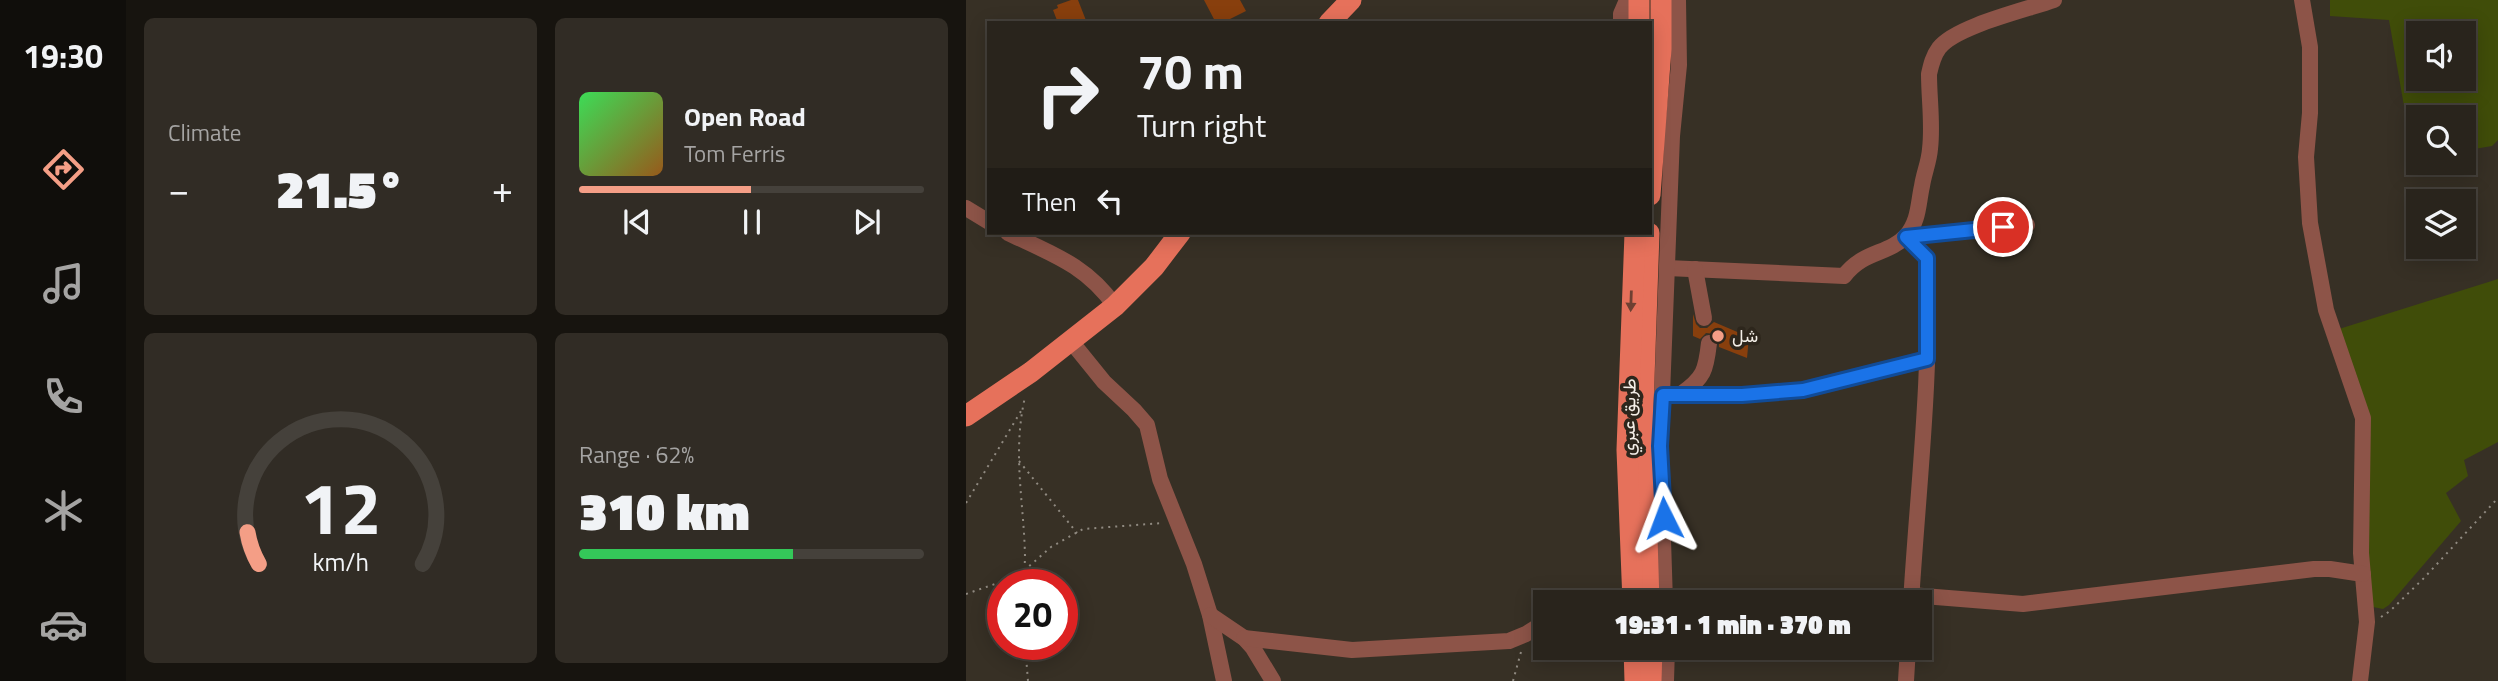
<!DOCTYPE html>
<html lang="en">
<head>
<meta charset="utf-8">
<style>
  :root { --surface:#29241c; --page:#312c25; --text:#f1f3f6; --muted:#a5a4a3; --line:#45413b; --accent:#f49e86 }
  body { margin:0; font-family:"Titillium Web",Vazirmatn,sans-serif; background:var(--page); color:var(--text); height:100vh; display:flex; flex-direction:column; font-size:26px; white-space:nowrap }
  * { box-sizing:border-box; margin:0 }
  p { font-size:23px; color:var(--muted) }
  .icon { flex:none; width:38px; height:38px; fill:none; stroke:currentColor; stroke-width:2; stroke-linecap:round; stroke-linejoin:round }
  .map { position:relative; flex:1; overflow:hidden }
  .panel { display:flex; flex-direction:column; gap:18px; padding:18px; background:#17140f; width:840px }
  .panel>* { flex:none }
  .guide { position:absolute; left:21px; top:21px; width:665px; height:214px; border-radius:0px; box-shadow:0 4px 18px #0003,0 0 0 2px var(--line); background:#29241c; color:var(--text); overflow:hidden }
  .controls { position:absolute; left:1440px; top:21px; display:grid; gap:14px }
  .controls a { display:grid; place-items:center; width:70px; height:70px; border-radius:0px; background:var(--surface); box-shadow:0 4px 18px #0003,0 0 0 2px var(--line); font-size:35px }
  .speed { position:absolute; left:21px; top:569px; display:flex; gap:14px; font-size:35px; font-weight:700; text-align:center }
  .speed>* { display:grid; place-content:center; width:91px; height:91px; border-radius:50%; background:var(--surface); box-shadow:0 4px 18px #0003,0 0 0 2px var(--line); line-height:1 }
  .speed .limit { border:10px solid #d22; background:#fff; color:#111 }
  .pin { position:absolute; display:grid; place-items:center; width:60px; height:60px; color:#fff; margin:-30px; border:4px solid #fff; border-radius:50%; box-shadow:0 2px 7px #0007 }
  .me { position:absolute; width:77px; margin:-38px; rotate:357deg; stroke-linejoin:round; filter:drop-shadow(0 0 5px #0008) }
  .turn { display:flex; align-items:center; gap:24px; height:147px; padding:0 35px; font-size:32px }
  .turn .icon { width:91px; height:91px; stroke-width:2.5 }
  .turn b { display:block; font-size:49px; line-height:60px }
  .then { display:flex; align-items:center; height:66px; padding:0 35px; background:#0003; gap:14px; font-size:26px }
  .big { font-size:52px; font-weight:800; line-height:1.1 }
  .panel .card { flex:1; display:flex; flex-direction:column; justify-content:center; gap:10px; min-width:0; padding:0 24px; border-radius:10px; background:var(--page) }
  .panel .dial { align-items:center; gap:0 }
  .dial svg { height:182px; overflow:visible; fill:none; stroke:var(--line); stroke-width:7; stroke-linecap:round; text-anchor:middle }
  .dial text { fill:var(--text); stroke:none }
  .song { display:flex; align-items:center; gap:21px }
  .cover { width:84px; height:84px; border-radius:10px; background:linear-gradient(135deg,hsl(130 70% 55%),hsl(30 70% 35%)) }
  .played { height:7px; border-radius:4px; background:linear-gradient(90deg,var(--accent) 50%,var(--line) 50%) }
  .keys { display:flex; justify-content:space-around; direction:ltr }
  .heat { display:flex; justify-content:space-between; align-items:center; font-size:38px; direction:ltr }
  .charge { height:10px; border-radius:5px; background:linear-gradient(90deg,#34c759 62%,var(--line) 0) }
  .panel .tiles { flex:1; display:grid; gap:18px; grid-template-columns:repeat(2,1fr) }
  .trip { position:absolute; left:567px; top:590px; width:399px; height:70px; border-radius:0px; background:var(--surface); box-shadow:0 4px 18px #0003,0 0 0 2px var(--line); font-weight:800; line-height:70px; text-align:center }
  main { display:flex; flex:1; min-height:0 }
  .tabs { display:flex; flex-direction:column; width:126px; justify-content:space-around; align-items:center; background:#100e0b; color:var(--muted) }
  .tabs .icon { width:49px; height:49px }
  .tabs .current { color:var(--accent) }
  .tabs b { font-size:32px; color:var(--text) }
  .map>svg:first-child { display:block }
  .green { fill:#404d09; fill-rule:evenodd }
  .building { fill:#883f0d }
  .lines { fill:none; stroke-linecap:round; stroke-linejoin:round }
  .path { stroke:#908a81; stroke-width:2; stroke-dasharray:2 5; stroke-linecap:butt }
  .minor { stroke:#8d5448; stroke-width:16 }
  .major { stroke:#e6715b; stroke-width:21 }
  .oneway { fill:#6e4032 }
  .route-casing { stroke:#114b97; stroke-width:18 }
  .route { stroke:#1a73e8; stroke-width:12 }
  .poi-dot { fill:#f49e86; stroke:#2d261c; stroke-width:2.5 }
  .labels { text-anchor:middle; stroke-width:7; stroke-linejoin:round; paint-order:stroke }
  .poi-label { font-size:18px; fill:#f4efe8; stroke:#2d261c; text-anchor:start }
  .street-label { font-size:18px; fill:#f4efe8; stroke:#2d261c }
</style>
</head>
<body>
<main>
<nav class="tabs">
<b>19:30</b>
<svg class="icon current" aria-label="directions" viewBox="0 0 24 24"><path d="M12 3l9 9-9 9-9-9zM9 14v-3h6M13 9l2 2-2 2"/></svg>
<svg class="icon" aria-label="music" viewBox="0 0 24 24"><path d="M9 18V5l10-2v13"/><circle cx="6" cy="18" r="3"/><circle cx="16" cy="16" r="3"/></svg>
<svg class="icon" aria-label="phone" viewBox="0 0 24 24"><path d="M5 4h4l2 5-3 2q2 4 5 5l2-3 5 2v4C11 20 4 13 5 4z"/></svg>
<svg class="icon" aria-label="climate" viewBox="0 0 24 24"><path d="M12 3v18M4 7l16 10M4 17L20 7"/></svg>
<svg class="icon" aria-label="car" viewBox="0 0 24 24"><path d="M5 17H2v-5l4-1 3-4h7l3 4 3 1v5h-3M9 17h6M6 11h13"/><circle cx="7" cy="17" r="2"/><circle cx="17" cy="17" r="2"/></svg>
</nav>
<section class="panel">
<div class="tiles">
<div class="card"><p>Climate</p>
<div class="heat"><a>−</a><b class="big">21.5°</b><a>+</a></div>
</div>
<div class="card">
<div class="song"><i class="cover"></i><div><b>Open Road</b><p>Tom Ferris</p></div></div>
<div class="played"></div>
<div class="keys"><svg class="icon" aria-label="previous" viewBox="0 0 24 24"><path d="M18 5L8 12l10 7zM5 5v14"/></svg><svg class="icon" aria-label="pause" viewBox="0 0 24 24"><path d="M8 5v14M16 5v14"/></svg><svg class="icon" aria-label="next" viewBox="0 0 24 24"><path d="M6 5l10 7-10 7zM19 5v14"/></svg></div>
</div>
<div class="card dial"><svg viewBox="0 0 100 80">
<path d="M14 69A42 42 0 1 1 86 69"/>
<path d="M14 69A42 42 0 0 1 9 55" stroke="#f49e86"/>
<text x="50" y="56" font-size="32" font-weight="700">12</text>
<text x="50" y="72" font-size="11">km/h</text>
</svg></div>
<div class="card"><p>Range · 62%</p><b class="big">310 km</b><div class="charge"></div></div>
</div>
</section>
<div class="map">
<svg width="1532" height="681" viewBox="0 0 1532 681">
  <rect width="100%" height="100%" fill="#373025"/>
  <!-- green -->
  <g class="green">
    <path d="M1364 0H1532V140L1526 146 1508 149 1506 125H1498V117H1452V128L1442 129 1423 20 1364 16ZM1452 33H1498V79H1452Z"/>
    <path d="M1532 279V442L1498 460 1502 476 1480 493 1495 521 1423 605 1417 609 1407 607 1400 542 1404 416 1373 329Z"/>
  </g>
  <!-- building -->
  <g class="building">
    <path d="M105 0H112L121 23H92L87 10 92 8 91 5Z"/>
    <path d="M238 0H274L280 11 256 23H250Z"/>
    <path d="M727 314 730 324 734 328H741L748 322 783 337 781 358 753 347V340L749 334 740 333 734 339 727 336Z"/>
  </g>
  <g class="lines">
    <!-- path -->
    <g class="path">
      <path d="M53 461 111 533"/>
      <path d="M0 503 55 411"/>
      <path d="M58 584C57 575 59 566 59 557 58 501 46 454 59 397"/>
      <path d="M0 594 52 576 85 547 117 529 197 523"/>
      <path d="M1415 617 1424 611 1458 578 1532 498"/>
      <path d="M59 644 62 681"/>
      <path d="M547 681 555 652"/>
    </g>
    <!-- minor -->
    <g class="minor">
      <path d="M1336 0 1344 47V113L1340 157 1344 223 1360 310 1397 418 1395 553 1401 622 1394 681"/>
      <path d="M655 23V14L661 0"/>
      <path d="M0 208 23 222"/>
      <path d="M42 233C86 254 120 265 149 306"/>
      <path d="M939 237 1061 225"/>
      <path d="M940 237 961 258C966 373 952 488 945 602"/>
      <path d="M701 268 878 276C898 250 922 255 940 236 953 221 952 204 956 186 958 173 963 162 964 149 967 124 963 99 963 74 965 65 967 56 973 48 990 26 1060 10 1088 0"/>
      <path d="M729 269 738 318"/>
      <path d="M104 340 138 382 168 410 181 425 194 479 228 564 244 615 258 681"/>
      <path d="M715 394C738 378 740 370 743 343"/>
      <path d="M697 395H776L837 390 961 359"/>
      <path d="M945 595 1057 604 1348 569H1364L1397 574"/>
      <path d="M699 602 694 446 706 136 713 65 712 0"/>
      <path d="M244 615 278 638 287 648 307 681"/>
      <path d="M278 638 386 650 543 641 560 634 579 622"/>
      <path d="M700 681 701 648"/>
      <path d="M940 681 942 648"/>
    </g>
    <!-- major -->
    <g class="major">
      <path d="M673 0V23"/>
      <path d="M363 23 385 0"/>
      <path d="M684 195 695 49V0"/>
      <path d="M683 233 677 407 683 602"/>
      <path d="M0 416 65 372 149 306 188 267 214 233"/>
      <path d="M667 602 661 450 669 233"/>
      <path d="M668 648 669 681"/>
      <path d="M685 681 686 648"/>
    </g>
  </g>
  <!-- one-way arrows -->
  <defs><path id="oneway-solid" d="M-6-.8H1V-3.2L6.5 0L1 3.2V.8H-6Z" transform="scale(1.75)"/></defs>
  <use class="oneway" href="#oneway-solid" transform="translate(665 301) rotate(92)"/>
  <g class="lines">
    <!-- route casing -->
    <g class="route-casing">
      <path id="route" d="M698 518 694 446 697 395H776L837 390 961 359V258L940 237 1037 227"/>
    </g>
    <!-- route -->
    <use href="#route" class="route"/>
  </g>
  <!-- markers -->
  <circle class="poi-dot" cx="752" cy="336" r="7"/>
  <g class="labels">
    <!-- poi labels -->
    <g class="poi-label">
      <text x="766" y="342">شل</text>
    </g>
    <!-- street labels -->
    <g class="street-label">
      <text transform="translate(663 417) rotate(-89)" y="6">طريق عبري</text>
    </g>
  </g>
</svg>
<div class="controls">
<a><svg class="icon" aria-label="sound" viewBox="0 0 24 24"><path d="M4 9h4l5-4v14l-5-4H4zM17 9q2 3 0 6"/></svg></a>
<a><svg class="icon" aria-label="search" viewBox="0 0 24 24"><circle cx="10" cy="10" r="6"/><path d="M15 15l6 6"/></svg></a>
<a><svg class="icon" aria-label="layers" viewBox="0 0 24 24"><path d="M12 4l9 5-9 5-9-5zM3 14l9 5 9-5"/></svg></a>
</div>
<div class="speed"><div class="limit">20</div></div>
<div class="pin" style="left:1037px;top:227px;background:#d93025"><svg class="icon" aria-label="arrive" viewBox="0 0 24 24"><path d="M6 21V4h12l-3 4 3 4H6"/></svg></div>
<svg class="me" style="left:698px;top:518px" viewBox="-20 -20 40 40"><path d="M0-17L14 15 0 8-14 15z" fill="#1a73e8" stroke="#fff" stroke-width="4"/></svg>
<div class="trip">19:31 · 1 min · 370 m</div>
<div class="guide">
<div class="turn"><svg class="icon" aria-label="right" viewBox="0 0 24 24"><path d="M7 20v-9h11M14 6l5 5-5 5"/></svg><div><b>70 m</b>Turn right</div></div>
<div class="then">Then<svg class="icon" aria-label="left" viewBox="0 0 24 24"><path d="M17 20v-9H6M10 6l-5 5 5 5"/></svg></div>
</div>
</div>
</main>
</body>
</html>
